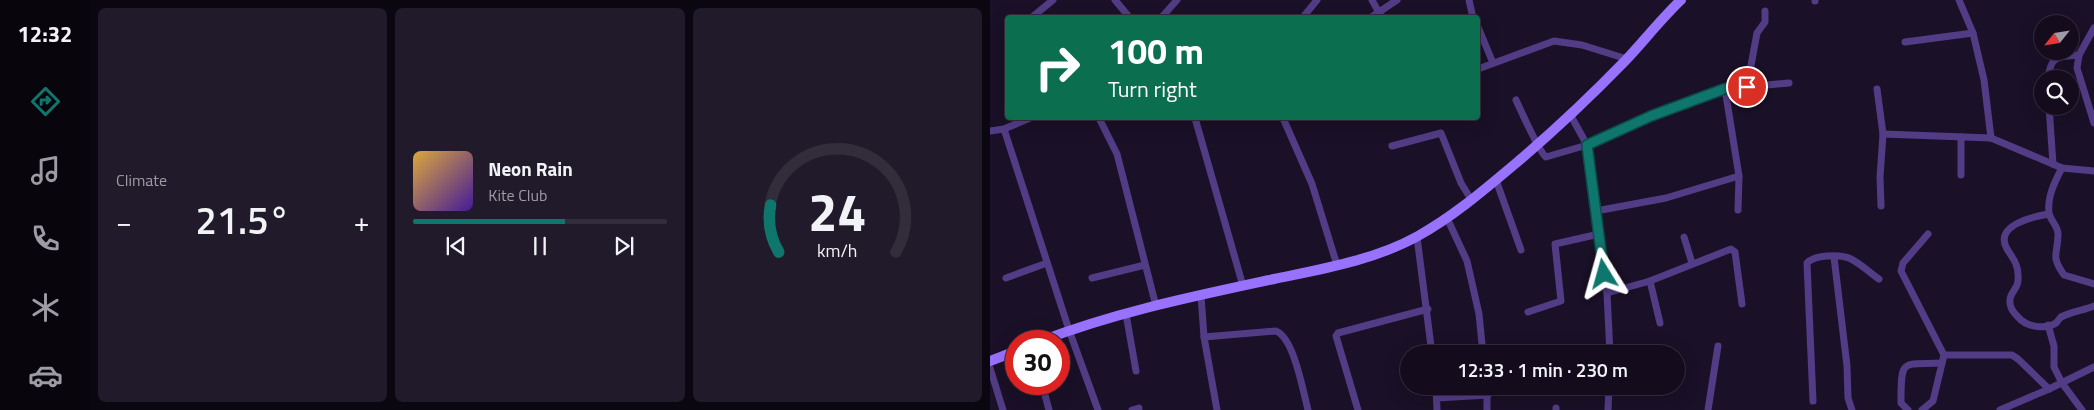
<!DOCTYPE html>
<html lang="en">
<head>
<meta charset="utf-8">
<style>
  :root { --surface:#140c1d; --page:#211a2a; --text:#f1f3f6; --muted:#9d9ba4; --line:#332c3b; --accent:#0f766e }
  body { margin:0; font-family:"Titillium Web",sans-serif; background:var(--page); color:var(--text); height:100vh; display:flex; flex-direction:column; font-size:19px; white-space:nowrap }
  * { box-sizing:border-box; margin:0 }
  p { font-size:16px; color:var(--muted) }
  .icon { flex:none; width:28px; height:28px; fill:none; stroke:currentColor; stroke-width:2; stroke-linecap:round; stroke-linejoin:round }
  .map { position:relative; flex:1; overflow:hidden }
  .sheet { display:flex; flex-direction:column; gap:8px; padding:8px; background:#0b0710; width:900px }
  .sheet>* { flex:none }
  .banner { position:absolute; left:15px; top:15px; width:475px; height:105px; border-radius:5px; box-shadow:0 5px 20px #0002,0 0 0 1px var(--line); background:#0b6e4f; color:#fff; overflow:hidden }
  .needle { width:32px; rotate:240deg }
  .buttons { position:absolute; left:1044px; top:15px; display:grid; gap:10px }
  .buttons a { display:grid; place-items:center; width:45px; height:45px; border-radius:50%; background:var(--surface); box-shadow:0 5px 20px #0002,0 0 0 1px var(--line); font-size:25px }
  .speed { position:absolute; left:15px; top:330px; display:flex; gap:10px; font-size:25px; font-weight:700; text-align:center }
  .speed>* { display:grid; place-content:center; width:65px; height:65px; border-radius:50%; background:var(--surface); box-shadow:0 5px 20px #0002,0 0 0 1px var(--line); line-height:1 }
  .speed .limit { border:8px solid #d22; background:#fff; color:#111 }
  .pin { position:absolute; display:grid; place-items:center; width:42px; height:42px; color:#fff; margin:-21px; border:2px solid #fff; border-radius:50%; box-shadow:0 1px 5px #0007 }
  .me { position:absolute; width:55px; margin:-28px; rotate:352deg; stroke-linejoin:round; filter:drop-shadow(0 0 4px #0008) }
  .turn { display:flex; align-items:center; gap:18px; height:105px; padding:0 20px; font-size:22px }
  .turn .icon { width:65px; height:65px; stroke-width:2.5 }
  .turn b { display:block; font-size:35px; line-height:42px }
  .big { font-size:38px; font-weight:600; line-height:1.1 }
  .sheet .widget { flex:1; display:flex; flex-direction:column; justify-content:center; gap:8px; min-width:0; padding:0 18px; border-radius:8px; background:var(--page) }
  .sheet .dial { align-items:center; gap:0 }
  .dial svg { height:130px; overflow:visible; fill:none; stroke:var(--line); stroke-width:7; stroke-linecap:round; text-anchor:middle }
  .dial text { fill:var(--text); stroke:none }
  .song { display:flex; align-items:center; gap:15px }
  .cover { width:60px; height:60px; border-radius:8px; background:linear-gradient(135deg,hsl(40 70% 55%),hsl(260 70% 35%)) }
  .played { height:5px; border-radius:2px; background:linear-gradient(90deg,var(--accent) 60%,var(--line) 60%) }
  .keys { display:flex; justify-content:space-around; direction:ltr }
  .heat { display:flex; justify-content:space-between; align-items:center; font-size:28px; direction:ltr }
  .sheet .tiles { flex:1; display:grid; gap:8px; grid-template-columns:repeat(3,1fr) }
  .trip { position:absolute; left:410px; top:345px; width:285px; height:50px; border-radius:25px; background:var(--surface); box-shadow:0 5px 20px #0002,0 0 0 1px var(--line); font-weight:600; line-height:50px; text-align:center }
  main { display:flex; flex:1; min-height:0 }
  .menu { display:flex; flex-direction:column; width:90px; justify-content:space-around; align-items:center; background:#08050c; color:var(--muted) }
  .menu .icon { width:35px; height:35px }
  .menu .active { color:var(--accent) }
  .menu b { font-size:22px; color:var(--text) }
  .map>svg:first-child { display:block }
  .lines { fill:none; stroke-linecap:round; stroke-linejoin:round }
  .street { stroke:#523c85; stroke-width:7 }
  .secondary { stroke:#9871fc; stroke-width:10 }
  .route-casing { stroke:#0a4d48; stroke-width:12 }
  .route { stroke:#0f766e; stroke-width:9 }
</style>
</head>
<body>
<main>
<nav class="menu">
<b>12:32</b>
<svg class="icon active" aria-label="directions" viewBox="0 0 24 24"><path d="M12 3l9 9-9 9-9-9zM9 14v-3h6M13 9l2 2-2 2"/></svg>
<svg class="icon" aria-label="music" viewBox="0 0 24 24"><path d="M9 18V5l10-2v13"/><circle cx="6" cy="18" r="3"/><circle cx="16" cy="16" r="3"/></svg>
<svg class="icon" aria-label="phone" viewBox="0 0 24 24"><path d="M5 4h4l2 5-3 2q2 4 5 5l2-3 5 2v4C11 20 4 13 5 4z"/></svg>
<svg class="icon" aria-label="climate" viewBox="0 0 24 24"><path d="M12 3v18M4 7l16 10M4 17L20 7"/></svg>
<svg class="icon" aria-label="car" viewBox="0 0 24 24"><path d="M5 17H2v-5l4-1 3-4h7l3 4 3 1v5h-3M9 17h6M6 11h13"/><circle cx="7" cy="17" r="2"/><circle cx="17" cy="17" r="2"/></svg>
</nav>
<section class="sheet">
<div class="tiles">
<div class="widget"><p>Climate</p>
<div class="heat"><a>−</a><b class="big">21.5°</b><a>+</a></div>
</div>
<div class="widget">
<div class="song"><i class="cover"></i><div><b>Neon Rain</b><p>Kite Club</p></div></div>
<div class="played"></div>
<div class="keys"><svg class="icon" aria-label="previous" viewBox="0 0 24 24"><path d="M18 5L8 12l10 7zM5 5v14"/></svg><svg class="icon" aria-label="pause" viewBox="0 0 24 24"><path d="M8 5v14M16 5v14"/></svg><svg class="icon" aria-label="next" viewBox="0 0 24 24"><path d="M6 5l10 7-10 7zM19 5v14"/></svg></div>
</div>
<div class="widget dial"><svg viewBox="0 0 100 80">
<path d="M14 69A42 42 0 1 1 86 69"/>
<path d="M14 69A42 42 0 0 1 9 40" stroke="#0f766e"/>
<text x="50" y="56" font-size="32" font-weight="700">24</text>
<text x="50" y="72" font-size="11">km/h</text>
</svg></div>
</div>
</section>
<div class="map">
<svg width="1104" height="410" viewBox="0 0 1104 410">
  <rect width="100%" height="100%" fill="#1a1027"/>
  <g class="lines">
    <!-- street -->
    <g class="street">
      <path d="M125 0 140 18"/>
      <path d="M382 0 392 18"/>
      <path d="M479 0 483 18"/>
      <path d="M825 0V1"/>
      <path d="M969 0 983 33 994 80 1001 138"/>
      <path d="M314 16 327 0"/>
      <path d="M41 18 63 0"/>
      <path d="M171 18 187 0"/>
      <path d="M380 18 407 0"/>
      <path d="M488 27 503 63"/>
      <path d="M1104 28 1089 55 1087 68 1104 123"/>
      <path d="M915 42 983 33"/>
      <path d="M488 69 564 41 592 45 637 59"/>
      <path d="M1058 79C1061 55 1067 57 1089 55"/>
      <path d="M757 87 767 33 775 22V11"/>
      <path d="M735 89 749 176 748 210"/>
      <path d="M887 89 893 134 890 177 891 206"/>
      <path d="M526 100C531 111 550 153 556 157L597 145 661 116 735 89 799 83"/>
      <path d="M1059 106 1063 164"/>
      <path d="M581 116 597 145 617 293 620 354"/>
      <path d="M109 118 127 154 166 306"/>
      <path d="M205 118 253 286"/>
      <path d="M293 118 322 184 347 265"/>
      <path d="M14 129 79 330 108 410"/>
      <path d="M0 131 14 129 40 118"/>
      <path d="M893 134 1001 138 1072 168 1104 171"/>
      <path d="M971 137V175"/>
      <path d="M402 146 451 133 471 183 482 201"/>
      <path d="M1072 168C1065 181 1057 197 1059 213 1060 220 1068 226 1068 234 1068 255 1060 255 1074 275L1104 284"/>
      <path d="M506 180 531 250"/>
      <path d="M606 211 676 198 749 176"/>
      <path d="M1059 214C1045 216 1003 225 1017 249 1024 260 1029 265 1028 280 1028 289 1020 292 1020 300 1019 306 1024 313 1028 317 1036 327 1055 330 1066 323 1068 321 1069 319 1071 317 1081 312 1094 310 1104 306"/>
      <path d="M457 218 477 261 489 314 493 354"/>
      <path d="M427 237 442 354"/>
      <path d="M694 237 702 263"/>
      <path d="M844 257 857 366 858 398 862 410"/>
      <path d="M16 278 57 263"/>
      <path d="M102 278 155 265"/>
      <path d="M660 281 670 323"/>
      <path d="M617 293 660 281 741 249 745 252 752 304"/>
      <path d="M211 296 214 337 227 410"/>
      <path d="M538 312 571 301 565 244 609 234"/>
      <path d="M136 314 146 371"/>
      <path d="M1058 325 1064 346V367L1072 383 1092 410"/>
      <path d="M214 337 286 331C304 338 313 391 318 410"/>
      <path d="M954 355H1022L1028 359 1059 389"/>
      <path d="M0 368 13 410"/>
      <path d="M52 384 59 410"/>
      <path d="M446 386 447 410"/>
      <path d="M497 386V410"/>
      <path d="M447 398 498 395"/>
      <path d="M823 401 817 263C824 255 849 254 859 258 870 263 880 273 889 279"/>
      <path d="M142 410 149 408"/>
      <path d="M368 410 346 336 348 333 438 309"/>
      <path d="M566 410V408"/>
      <path d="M618 410 619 386"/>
      <path d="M718 410 728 346"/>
      <path d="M918 410 911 403V399C911 357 913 365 952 363"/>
      <path d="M932 410 943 401 954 355 911 271 913 263 938 234"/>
      <path d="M1010 410 1059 389 1104 367"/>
    </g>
    <!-- secondary -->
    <g class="secondary">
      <path d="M51 341C126 312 205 296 284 279 332 269 385 260 428 236 464 216 494 190 525 164 564 131 599 98 635 61 654 41 671 19 691 0"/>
      <path d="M0 361 26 351"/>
    </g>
  </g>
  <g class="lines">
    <!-- route casing -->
    <g class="route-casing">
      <path id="route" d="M614 274 597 145 661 116 734 89 757 87"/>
    </g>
    <!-- route -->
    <use href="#route" class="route"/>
  </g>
</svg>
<div class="buttons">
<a><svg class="needle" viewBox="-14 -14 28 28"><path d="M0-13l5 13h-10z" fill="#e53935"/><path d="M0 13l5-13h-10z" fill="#9d9ba4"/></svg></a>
<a><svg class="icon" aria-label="search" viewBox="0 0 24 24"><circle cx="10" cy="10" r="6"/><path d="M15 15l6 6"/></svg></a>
</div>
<div class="speed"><div class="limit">30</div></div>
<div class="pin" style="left:757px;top:87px;background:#d93025"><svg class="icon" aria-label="arrive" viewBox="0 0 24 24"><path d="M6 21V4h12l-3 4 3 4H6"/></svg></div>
<svg class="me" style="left:614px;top:274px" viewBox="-20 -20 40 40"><path d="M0-17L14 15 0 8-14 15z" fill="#0f766e" stroke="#fff" stroke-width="4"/></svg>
<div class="trip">12:33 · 1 min · 230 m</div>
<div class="banner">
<div class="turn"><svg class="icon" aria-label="right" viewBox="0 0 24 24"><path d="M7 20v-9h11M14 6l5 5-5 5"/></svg><div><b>100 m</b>Turn right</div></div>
</div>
</div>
</main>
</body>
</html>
